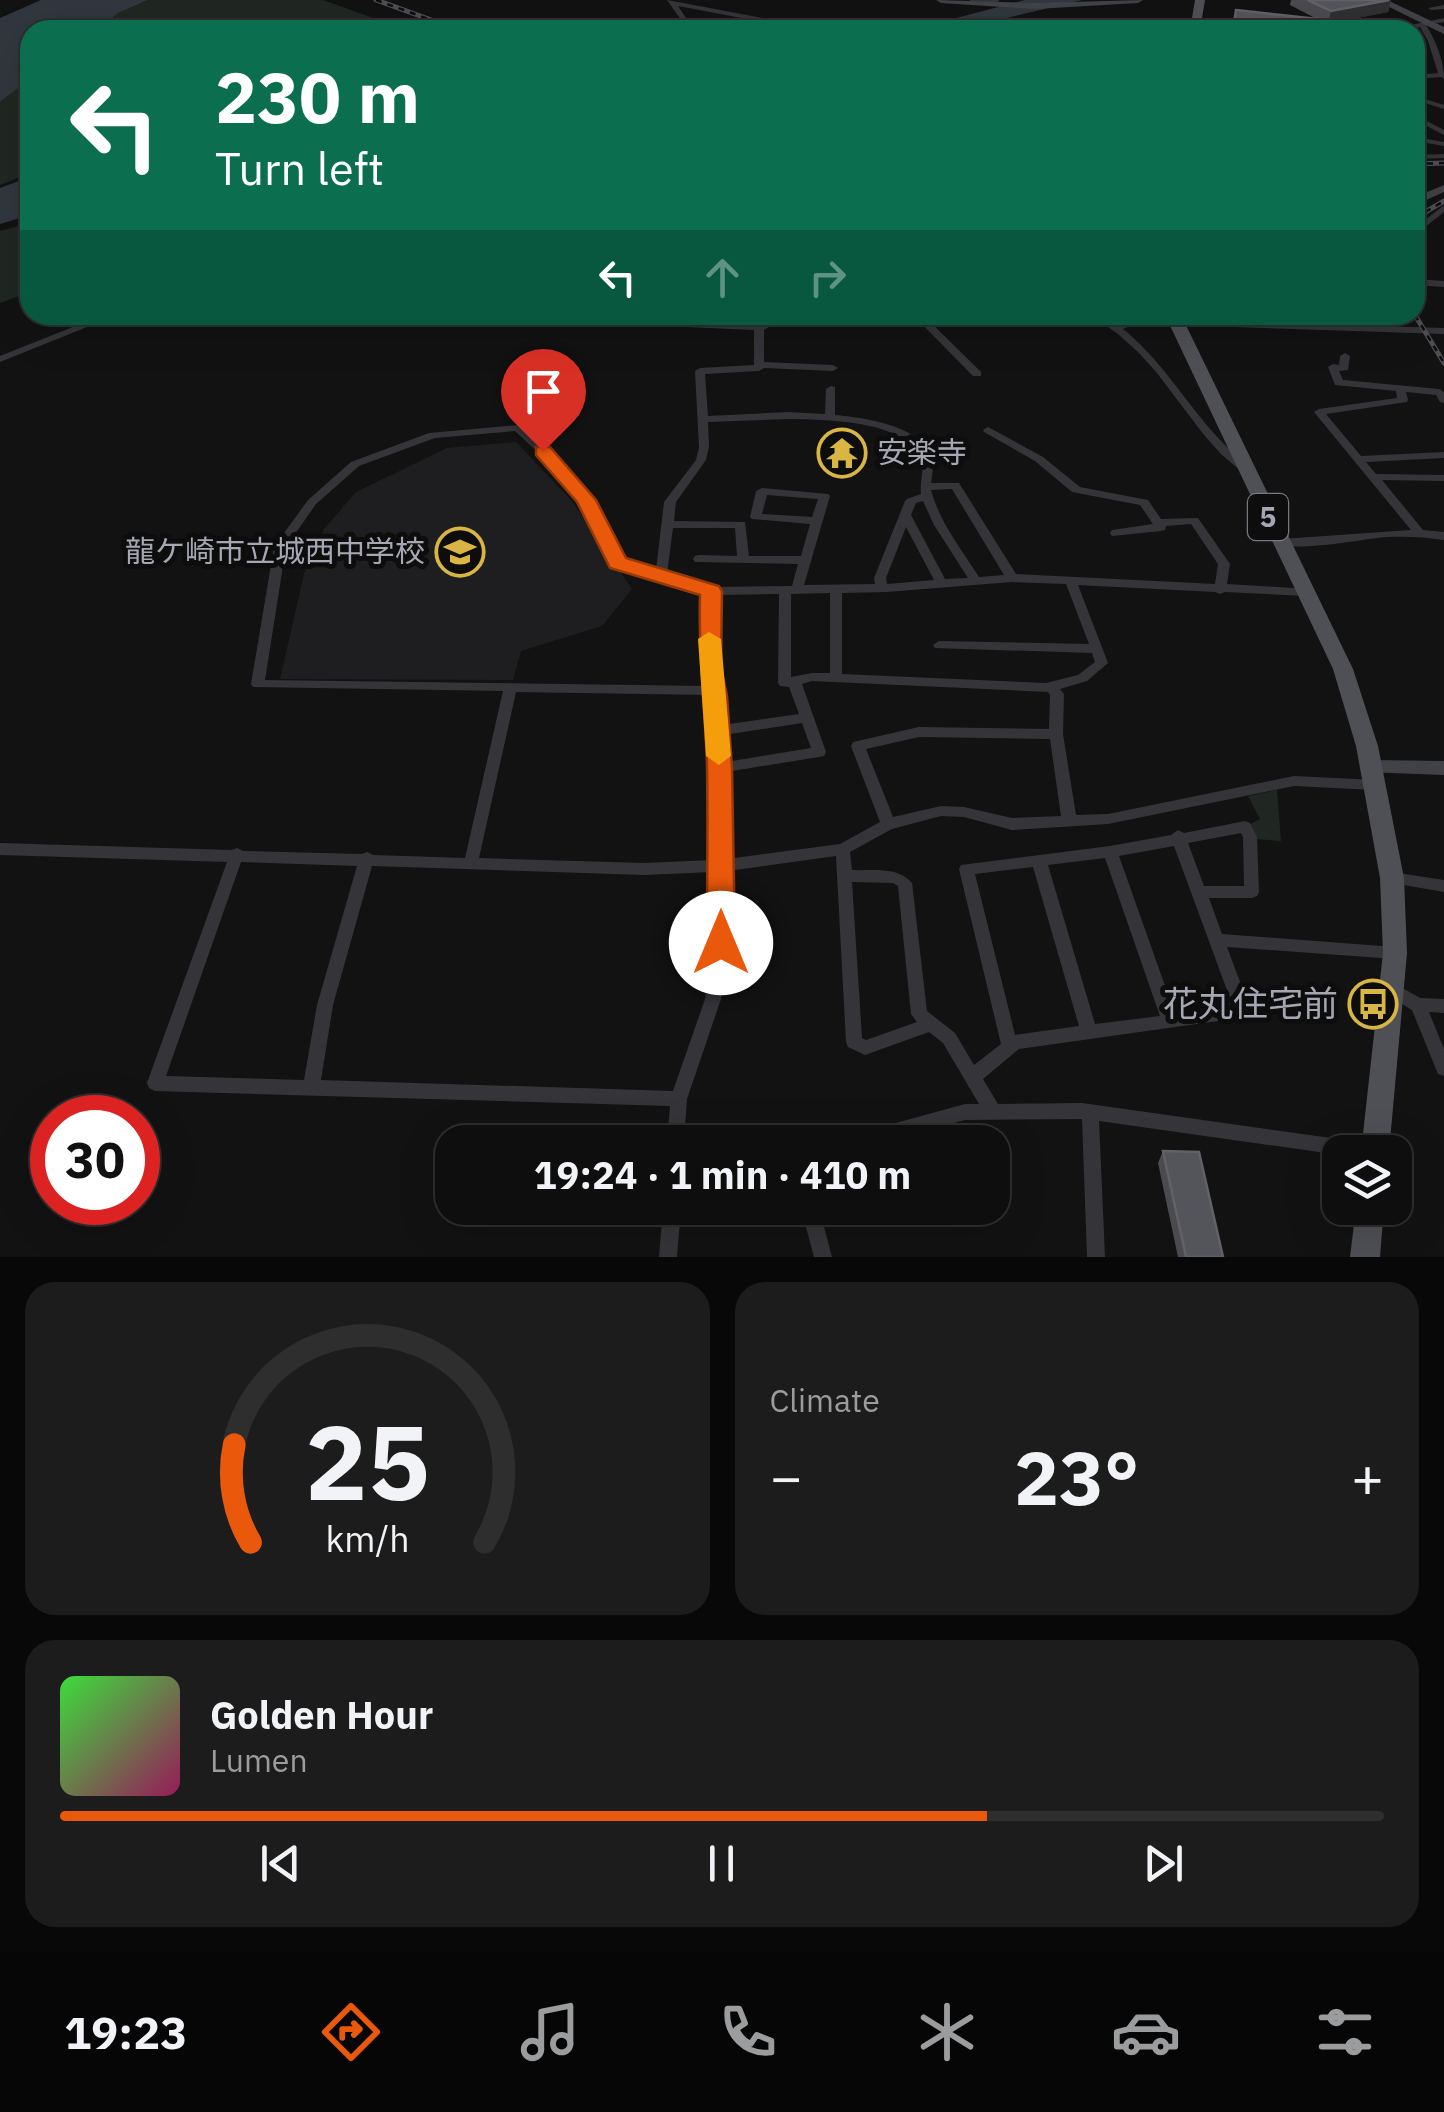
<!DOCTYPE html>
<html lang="en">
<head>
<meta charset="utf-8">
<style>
  :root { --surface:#0e0e0e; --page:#1c1c1c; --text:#f1f3f6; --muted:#9b9c9e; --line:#2e2e2e; --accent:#ea580c }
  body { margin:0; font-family:"IBM Plex Sans","Noto Sans JP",sans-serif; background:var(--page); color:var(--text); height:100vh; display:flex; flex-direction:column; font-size:38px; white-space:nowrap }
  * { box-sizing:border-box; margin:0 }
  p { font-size:32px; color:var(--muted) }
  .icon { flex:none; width:55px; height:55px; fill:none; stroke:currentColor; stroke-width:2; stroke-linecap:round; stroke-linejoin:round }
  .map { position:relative; height:1257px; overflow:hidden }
  .details { display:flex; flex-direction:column; gap:25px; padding:25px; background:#080808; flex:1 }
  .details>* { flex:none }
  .guide { position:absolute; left:20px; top:20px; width:1405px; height:305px; border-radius:30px; box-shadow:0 10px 40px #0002,0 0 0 2px var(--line); background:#0b6e4f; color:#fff; overflow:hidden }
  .controls { position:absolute; left:1322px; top:1135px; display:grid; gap:20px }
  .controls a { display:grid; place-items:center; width:90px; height:90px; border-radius:20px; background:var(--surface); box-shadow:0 10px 40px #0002,0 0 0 2px var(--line); font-size:50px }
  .speed { position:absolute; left:30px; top:1095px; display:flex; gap:20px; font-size:50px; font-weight:700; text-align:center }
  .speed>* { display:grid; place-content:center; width:130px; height:130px; border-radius:50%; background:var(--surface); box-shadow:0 10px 40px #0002,0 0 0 2px var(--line); line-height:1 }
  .speed .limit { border:15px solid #d22; background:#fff; color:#111 }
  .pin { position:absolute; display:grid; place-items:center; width:85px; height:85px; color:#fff; margin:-102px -42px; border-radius:50% 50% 50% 0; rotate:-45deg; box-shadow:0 0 10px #0007 }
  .pin .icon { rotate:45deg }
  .me { position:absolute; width:110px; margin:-55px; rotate:0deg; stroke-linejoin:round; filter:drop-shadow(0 0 8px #0008) }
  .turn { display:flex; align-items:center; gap:35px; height:210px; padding:0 30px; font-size:45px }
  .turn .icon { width:130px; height:130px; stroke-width:2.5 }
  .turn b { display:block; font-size:70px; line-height:85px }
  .lanes { display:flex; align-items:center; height:95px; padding:0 30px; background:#0003; justify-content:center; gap:50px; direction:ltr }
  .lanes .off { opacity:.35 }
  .big { font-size:75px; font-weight:700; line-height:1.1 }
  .details .widget { flex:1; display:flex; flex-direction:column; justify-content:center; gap:15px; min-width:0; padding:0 35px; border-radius:30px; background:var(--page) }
  .details .dial { align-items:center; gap:0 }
  .dial svg { height:260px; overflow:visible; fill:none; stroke:var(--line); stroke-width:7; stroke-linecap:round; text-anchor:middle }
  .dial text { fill:var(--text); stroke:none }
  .song { display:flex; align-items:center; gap:30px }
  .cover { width:120px; height:120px; border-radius:15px; background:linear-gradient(135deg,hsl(120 70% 55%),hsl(330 70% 35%)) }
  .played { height:10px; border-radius:5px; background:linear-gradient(90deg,var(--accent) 70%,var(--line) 70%) }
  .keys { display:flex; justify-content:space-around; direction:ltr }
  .heat { display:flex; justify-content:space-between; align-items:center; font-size:55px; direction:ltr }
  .details .tiles { flex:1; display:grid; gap:25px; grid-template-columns:1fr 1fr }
  .widget:last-child { grid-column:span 2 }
  .trip { position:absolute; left:435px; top:1125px; width:575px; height:100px; border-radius:30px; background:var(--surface); box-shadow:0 10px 40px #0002,0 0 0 2px var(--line); font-weight:700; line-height:100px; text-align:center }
  .tabs { display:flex; height:160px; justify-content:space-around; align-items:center; background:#060606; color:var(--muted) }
  .tabs .icon { width:70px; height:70px }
  .tabs .current { color:var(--accent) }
  .tabs b { font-size:45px; color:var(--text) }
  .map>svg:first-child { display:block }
  .built { fill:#1e1e20 }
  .green { fill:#202722 }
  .water { fill:#31373e }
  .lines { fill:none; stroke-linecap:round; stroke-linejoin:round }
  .street { fill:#353539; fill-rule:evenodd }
  .secondary { fill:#414247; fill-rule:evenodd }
  .primary { fill:#4f5056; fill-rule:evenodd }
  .rail-casing { stroke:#4e4f54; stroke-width:5 }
  .rail { stroke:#0d0d0e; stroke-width:2.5; stroke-dasharray:6; stroke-linecap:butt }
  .wall { fill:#4b4b4f }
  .shaded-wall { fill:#303033 }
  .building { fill:#54555a; stroke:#616268; stroke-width:2.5 }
  .route { fill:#ea580c; stroke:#983908; stroke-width:2.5 }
  .slow { fill:#f59e0b }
  .labels { text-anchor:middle; stroke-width:10; stroke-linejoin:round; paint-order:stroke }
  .shield { fill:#0d0d0e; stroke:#777981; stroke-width:2.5 }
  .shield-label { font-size:28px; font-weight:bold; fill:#a5a7b2 }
  .poi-label { font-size:30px; fill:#a5a7b2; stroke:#0d0d0e; text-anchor:start }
  .near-poi-label { font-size:35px; fill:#a5a7b2; stroke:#0d0d0e; text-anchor:end }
</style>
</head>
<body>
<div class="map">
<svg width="1444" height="1257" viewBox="0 0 1444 1257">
  <rect width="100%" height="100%" fill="#121213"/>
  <!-- built -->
  <path class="built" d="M516 442 572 501 632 589 602 626 521 651 513 680 280 679 304 574 324 529 356 492 447 448Z"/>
  <!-- green -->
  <g class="green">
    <path d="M148 0H323L407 30H98L118 13Z"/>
    <path d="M30 79V173L0 185V102Z"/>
    <path d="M30 223V292L0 303V231Z"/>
    <path d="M1277 790 1281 841 1256 839 1247 826 1260 819 1248 796Z"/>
  </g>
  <!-- water -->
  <g class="water">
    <path d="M41 0H148L118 13 98 30H30V79L0 102V18Z"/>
    <path d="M1025 0H1082L957 30H911Z"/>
    <path d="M30 177V215L0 224V188Z"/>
  </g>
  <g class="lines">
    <!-- street -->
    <g class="street">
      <path d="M667 0 816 28 819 30H805L678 6 694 30H688Z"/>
      <path d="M939 0H946L943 2Z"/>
      <path d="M969 0H999V1L996 3 972 2Z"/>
      <path d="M1444 5V9L1431 10 1428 8Z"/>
      <path d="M1444 18V22L1426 25C1436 41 1444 61 1444 79L1441 77 1415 79V75L1438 73 1428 41 1420 27 1388 30Z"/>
      <path d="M1415 96 1444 105V109L1415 100Z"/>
      <path d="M1415 115 1444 130V135L1415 120Z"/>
      <path d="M1415 137 1444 142V146L1415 141Z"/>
      <path d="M1444 154V158L1415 159V155Z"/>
      <path d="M1444 205V212L1415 235V228Z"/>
      <path d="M1415 279 1444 281V287L1415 285Z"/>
      <path d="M103 315H117L0 362V356Z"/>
      <path d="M633 315H648L664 320 756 324 762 315H772L765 324 769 327 764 330V362L833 365 838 368 833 371 764 368 759 371 705 374 708 416 788 412 825 414 826 389 831 386 835 387V415C865 418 922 425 932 459 934 467 932 476 931 483H959L1016 574 1215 584 1218 564 1191 524 1166 526 1165 530 1161 531 1112 536 1110 533 1112 530 1153 524 1140 505 1072 492 1035 461 984 432 983 430 988 427 1043 457 1080 487 1148 500 1161 519 1198 518 1230 564 1227 584 1309 589 1311 592 1309 595 1305 596 1225 592 1220 594 1215 592 1078 585 1108 663 1087 681 1060 689 1064 694 1063 734 1076 815 1108 814 1294 776 1375 780 1380 781 1382 785 1380 789 1375 790 1294 786 1108 824 1012 830 964 817 941 816 892 829 850 852 852 870C873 871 897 866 912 883L927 1011 955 1033 974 1065 1001 1044 959 869 961 865 1110 846 1171 835 1178 830 1184 833 1245 821 1250 823 1257 837 1259 892 1257 896 1252 898H1209L1222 934 1395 947 1401 948 1403 953 1401 958 1395 959 1227 947 1248 1003 1246 1008 1232 1019 1019 1049 983 1079 998 1104 1082 1103 1374 1144 1380 1146 1383 1152H1340V1155L1099 1121 1105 1257H1087L1082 1119 965 1120 883 1142H848L850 1136 856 1134 965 1104H979L943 1043 929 1032 865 1055 848 1047 846 1042 836 856 728 871 729 943 721 999 687 1099 684 1142H667L670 1106 155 1091 149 1088 147 1083 227 862 0 855V843L232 850 237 848 243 851 362 854 367 852 373 855 465 858 503 691 253 687 251 684 274 547 308 500 351 462 429 433 518 425 522 426 569 470 590 498 623 560 656 570 664 502 696 460 699 447 695 371 700 368 754 365V330L663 326ZM788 419C824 420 900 419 920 456 926 467 919 482 921 494L907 499 905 501 874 578 875 584 804 585 830 496 828 494 762 488 756 491 750 517 752 519 810 524 801 556H749L745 522 674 521 676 502 706 460 709 447 708 422ZM515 431 561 474 581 501 614 566 655 578 657 581H664L705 593 703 668 706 686 265 680 286 547 316 504 359 466 435 438ZM952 489 1004 575 979 577C961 549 939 521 931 490ZM767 495 818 499 812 517 762 514ZM923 501 934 525 968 578 945 579 911 515 916 503ZM906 527 934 580 887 584 886 578ZM673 528H735L737 556 699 555 695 556 693 559 695 562 798 564 792 586 711 587 667 574ZM1012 582 1066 584 1089 644 939 641 933 645 935 648 1092 653 1095 662 1078 675 1046 683 842 674V593L887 592ZM830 593V673H812L791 677V594ZM779 594 778 683 780 686 789 687 799 714 723 725 722 696 715 668 717 595ZM812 681 1048 692 1050 695 1049 729 919 727 853 742 851 746 880 822 840 844 727 859 726 772 819 757 824 756 826 752 802 684ZM516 692 708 695 712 768 713 860 644 863 479 858ZM802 723 811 748 726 762 724 735ZM919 737 1050 739 1061 816 1012 818 964 807 941 806 893 817 866 749ZM1241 833 1243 837 1244 886H1204L1188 843ZM1174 846 1231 1001 1222 1008 1175 1014 1119 856ZM1105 858 1160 1016 1095 1024 1048 865ZM241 862 357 866 317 1005 304 1080 166 1076ZM372 866 644 875 713 872V943L705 999 673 1091 321 1080 333 1005ZM1033 867 1079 1026 1015 1035 975 874ZM852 882 893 883 898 886 911 1014 917 1022 866 1040 862 1038Z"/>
      <path d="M913 315H923L981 372V376H973Z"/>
      <path d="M1091 315H1102L1116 324 1141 315H1155L1123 329C1158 357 1181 395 1210 429 1222 443 1236 456 1250 468L1251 470 1250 472H1242L1221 454 1204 435 1157 373 1139 353 1118 334Z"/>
      <path d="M1176 320 1444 328V334L1173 325 1171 323Z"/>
      <path d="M1345 353 1350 356 1348 370 1339 371 1343 380 1439 389 1444 392V403L1440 402 1436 395 1406 392 1408 400 1407 402 1326 414 1361 456 1444 452V458L1366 462 1376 474 1444 475V481L1382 480 1423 530 1444 532V540C1425 537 1406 536 1387 537 1362 539 1294 553 1275 543L1281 539 1411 530 1314 412 1319 409 1397 398 1396 391 1335 385 1328 367 1333 364 1339 365 1340 356Z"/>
      <path d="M1392 872 1444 880V892L1387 882 1385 878 1387 874Z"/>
      <path d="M1390 981 1420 998 1444 999V1013L1429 1012 1444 1049V1076L1438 1074 1412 1010 1384 993 1382 988 1384 983Z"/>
      <path d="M663 1208H681L677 1257H659Z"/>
      <path d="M801 1208H819L832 1257H814Z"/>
    </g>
    <!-- secondary -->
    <g class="secondary">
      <path d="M936 0 1035 3 1143 0 1138 3 1035 9 941 3Z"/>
      <path d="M1375 0H1387L1444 27V34Z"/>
      <path d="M1444 185V192L1415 205V197Z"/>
      <path d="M1372 760 1444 761V775L1365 772 1362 767 1365 762Z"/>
    </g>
    <!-- primary -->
    <g class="primary">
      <path d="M1195 0H1205L1200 30H1190Z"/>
      <path d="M1165 315H1181L1353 669 1378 746 1404 878 1407 953 1389 1152H1361L1383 953 1380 878 1356 746 1333 669Z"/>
      <path d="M1356 1208H1384L1380 1257H1350Z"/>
    </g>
    <!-- rail casing -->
    <g class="rail-casing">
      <g id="rail">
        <path d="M376 0 459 30"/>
        <path d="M1415 164 1444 163"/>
        <path d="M1415 218 1444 201"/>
        <path d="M1415 315 1444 363"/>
      </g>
    </g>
    <!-- rail -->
    <use href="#rail" class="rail"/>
  </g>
  <!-- wall -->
  <g class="wall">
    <path d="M1291 0H1391L1388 12 1341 21 1362 29 1370 30H1232L1236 10 1317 19 1290 5Z"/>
    <path d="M1163 1151 1223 1257H1178L1158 1163Z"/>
  </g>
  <!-- shaded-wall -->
  <path class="shaded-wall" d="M1391 0 1388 12 1328 24 1331 11Z"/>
  <!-- building -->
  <g class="building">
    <path d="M1308 0H1389L1331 11Z"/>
    <path d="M1236 10 1364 24 1362 29 1370 30H1233Z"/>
    <path d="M1163 1151 1199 1152 1223 1257H1186Z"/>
  </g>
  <!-- route -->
  <path class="route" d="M536 447H550L596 500 626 558 719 586 722 591 721 668 727 696 732 768 735 943 731 952H711L707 943C707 884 708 824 707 765 705 707 698 653 700 595L610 568 577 502 536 455Z"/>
  <!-- slow -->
  <path class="slow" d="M709 632 721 639 731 756 719 765 706 756 698 639Z"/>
  <!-- icons -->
  <defs>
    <g id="temple-ring" transform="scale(2.5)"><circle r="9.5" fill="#0d0d0e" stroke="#d9b544" stroke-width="1.5"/><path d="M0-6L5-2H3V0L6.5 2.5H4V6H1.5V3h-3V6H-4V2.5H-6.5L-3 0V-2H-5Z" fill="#d9b544"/></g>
    <g id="school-ring" transform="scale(2.5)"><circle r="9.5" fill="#0d0d0e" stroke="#d9b544" stroke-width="1.5"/><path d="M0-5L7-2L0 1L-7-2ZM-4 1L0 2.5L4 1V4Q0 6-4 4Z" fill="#d9b544"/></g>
    <g id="bus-ring" transform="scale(2.5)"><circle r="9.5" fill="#0d0d0e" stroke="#d9b544" stroke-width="1.5"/><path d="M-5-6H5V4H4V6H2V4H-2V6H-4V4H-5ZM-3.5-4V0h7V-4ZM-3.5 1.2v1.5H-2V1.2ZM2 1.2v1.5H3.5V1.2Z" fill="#d9b544"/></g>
  </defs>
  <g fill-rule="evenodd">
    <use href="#temple-ring" x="842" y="453"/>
    <use href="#school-ring" x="460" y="552"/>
    <use href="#bus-ring" x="1373" y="1004"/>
  </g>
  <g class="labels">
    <!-- shield labels -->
    <rect class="shield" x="1248" y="494" width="40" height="46" rx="8"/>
    <g class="shield-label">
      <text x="1268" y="527">5</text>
    </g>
    <!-- poi labels -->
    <g class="poi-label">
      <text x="877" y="463">安楽寺</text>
      <text x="425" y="562" text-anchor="end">龍ケ崎市立城西中学校</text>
    </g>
    <!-- near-poi labels -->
    <g class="near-poi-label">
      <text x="1338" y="1016">花丸住宅前</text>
    </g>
  </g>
</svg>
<div class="controls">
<a><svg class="icon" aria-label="layers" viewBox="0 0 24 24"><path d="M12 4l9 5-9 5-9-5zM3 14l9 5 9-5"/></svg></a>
</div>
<div class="speed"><div class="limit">30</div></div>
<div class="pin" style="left:543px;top:451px;background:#d93025"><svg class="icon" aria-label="arrive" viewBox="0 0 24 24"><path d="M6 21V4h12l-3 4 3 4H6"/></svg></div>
<svg class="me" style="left:721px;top:943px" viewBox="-20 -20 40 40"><circle r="19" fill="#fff"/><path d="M0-13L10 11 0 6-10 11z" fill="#ea580c"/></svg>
<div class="trip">19:24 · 1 min · 410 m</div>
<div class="guide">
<div class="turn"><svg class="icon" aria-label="left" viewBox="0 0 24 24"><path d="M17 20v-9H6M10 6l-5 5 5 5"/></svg><div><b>230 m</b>Turn left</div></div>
<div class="lanes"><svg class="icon" aria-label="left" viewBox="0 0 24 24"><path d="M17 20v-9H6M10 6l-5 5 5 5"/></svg><svg class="icon off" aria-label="ahead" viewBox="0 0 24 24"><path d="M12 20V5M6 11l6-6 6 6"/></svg><svg class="icon off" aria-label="right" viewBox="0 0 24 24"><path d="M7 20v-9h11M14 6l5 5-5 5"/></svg></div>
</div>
</div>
<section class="details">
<div class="tiles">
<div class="widget dial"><svg viewBox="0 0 100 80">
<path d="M14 69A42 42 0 1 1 86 69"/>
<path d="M14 69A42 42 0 0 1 9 39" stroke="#ea580c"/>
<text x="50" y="56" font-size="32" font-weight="700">25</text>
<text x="50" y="72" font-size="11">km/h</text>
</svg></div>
<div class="widget"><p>Climate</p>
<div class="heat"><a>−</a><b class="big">23°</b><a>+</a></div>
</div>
<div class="widget">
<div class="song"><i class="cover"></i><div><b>Golden Hour</b><p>Lumen</p></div></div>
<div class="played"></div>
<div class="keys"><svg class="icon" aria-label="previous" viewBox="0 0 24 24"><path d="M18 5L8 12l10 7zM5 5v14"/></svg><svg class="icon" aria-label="pause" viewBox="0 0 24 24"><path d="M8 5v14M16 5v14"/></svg><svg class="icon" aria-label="next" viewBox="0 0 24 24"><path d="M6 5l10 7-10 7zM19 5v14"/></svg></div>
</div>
</div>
</section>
<nav class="tabs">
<b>19:23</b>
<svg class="icon current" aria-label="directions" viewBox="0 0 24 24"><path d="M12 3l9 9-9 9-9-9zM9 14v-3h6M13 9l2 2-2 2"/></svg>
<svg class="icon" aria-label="music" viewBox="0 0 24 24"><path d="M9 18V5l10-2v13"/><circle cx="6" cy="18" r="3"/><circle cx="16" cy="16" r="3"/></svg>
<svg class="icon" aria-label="phone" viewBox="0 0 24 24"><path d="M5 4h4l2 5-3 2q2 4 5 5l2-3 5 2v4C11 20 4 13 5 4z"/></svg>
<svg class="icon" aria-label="climate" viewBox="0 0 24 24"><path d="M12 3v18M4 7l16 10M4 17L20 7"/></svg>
<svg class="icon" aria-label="car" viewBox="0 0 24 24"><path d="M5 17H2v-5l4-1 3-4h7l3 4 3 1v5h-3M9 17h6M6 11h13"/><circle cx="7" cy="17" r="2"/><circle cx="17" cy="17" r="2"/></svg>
<svg class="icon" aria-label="filters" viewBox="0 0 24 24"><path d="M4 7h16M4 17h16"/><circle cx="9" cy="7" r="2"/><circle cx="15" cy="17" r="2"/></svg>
</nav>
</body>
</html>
